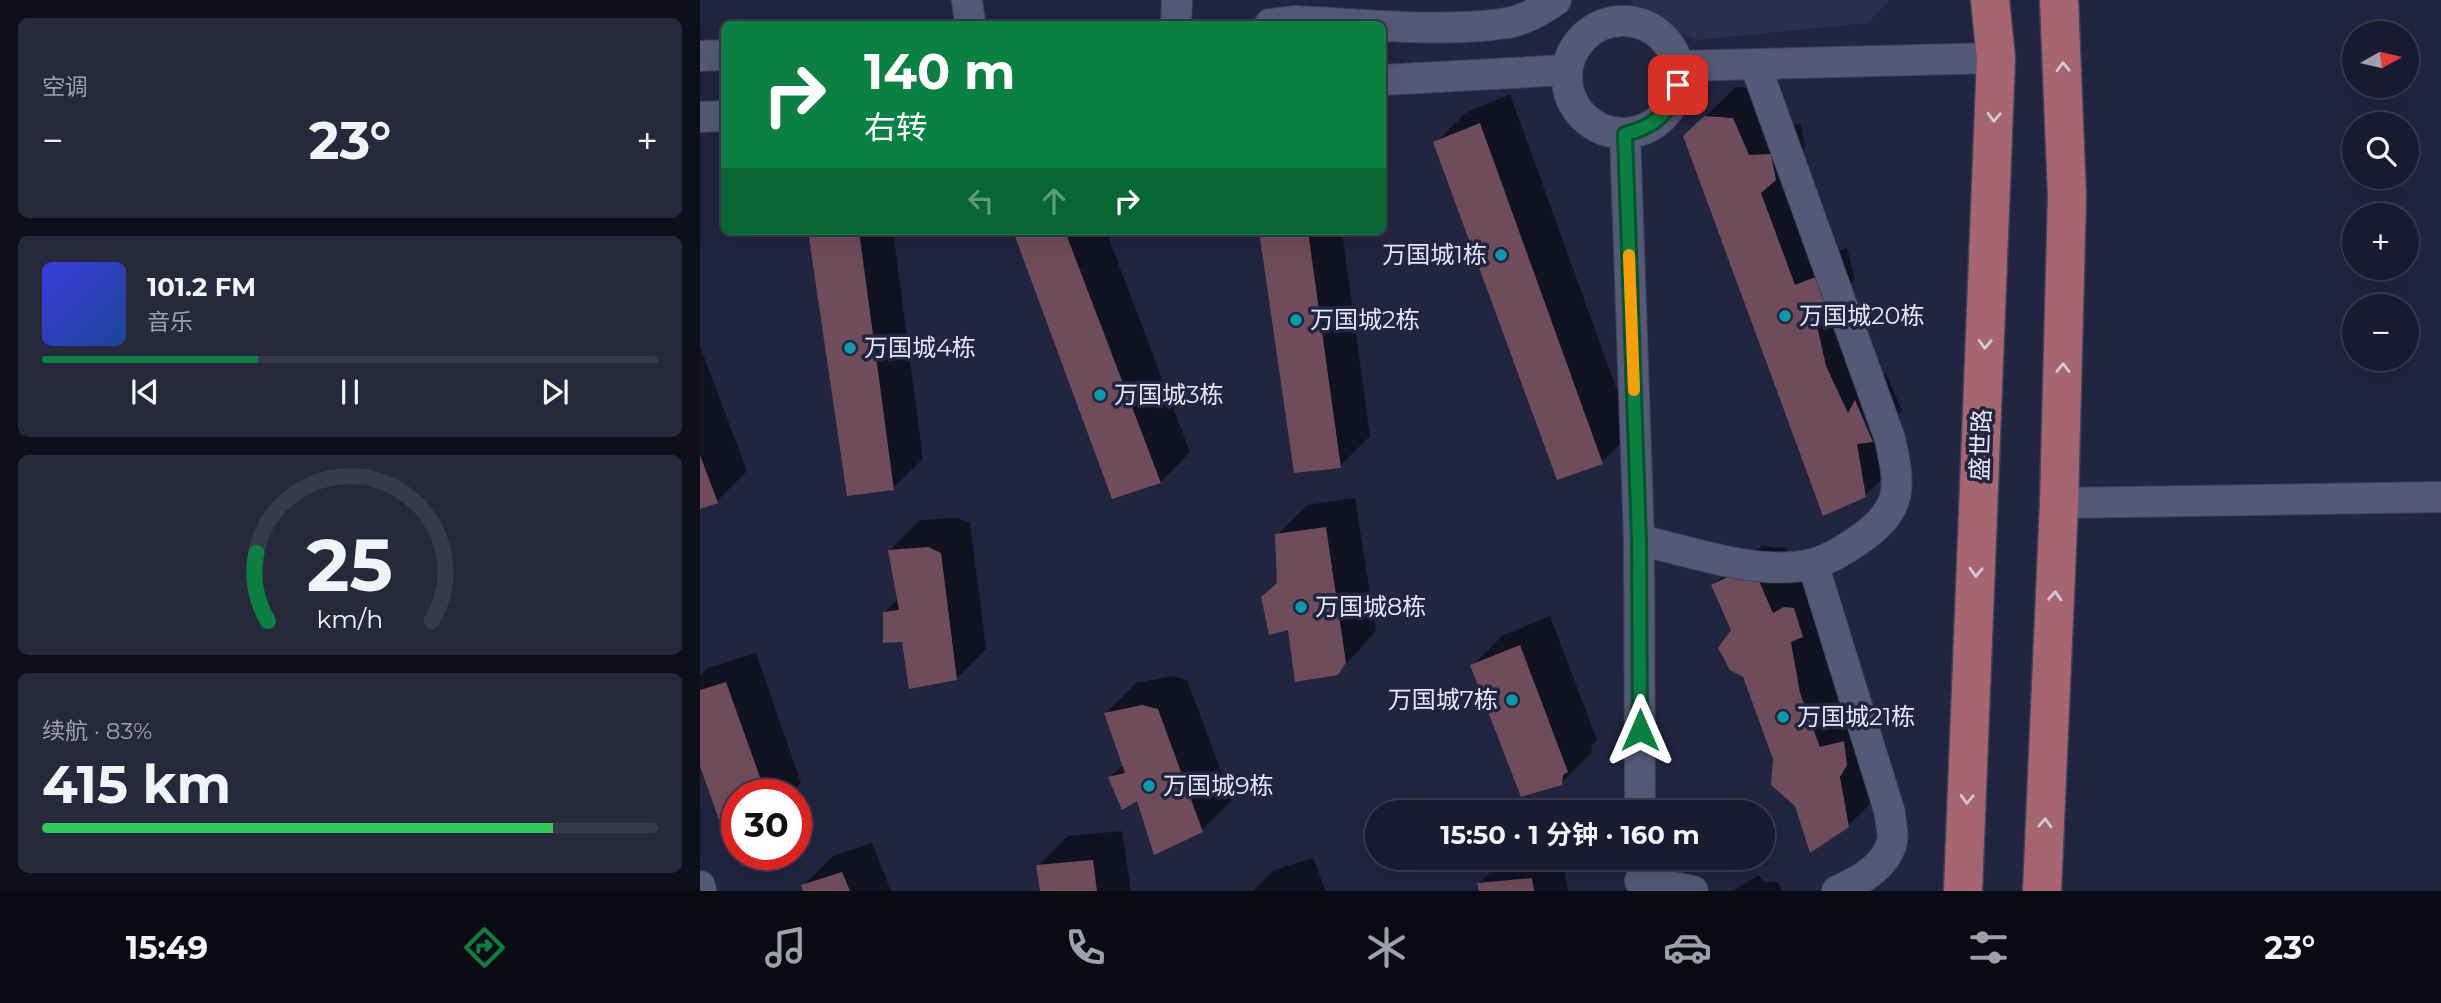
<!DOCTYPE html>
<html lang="zh">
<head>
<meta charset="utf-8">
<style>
  :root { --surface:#191c2e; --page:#26293a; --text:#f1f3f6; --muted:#9fa1aa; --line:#373a4a; --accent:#0b8043 }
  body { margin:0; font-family:Montserrat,"Noto Sans SC",sans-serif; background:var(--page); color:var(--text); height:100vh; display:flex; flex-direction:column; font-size:26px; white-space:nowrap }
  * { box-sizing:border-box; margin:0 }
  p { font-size:23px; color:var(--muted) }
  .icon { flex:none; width:38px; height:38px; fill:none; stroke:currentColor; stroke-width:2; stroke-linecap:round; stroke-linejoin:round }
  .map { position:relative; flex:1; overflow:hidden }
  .panel { display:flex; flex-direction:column; gap:18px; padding:18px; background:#0e0f19; width:700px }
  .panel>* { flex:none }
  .top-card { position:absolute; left:21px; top:21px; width:665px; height:214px; border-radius:10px; box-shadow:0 7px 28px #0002,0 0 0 2px var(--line); background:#0b8043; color:#fff; overflow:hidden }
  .needle { width:46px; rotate:82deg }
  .controls { position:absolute; left:1642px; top:21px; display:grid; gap:14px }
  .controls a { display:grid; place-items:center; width:77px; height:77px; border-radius:50%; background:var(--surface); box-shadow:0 7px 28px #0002,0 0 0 2px var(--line); font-size:35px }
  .speed { position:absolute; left:21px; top:779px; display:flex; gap:14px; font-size:35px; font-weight:700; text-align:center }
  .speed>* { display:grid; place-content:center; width:91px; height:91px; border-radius:50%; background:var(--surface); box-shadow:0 7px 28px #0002,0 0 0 2px var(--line); line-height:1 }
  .speed .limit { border:10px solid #d22; background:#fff; color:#111 }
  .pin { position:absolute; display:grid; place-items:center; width:60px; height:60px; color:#fff; margin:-30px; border-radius:14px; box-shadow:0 4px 10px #0006 }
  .me { position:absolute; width:77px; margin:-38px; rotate:0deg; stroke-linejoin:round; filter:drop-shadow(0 0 5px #0008) }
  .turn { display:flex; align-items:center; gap:24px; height:147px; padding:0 28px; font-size:32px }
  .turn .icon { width:91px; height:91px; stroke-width:2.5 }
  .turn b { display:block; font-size:49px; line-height:60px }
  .lanes { display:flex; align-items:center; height:66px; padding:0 28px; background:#0003; justify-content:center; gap:35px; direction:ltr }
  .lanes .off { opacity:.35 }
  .big { font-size:52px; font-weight:700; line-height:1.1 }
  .panel .card { flex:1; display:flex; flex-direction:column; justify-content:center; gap:10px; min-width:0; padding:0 24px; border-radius:10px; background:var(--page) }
  .panel .dial { align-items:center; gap:0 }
  .dial svg { height:182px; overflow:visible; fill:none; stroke:var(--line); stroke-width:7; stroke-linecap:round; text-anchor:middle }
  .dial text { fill:var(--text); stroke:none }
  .song { display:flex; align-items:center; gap:21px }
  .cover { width:84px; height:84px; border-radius:10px; background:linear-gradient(135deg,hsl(240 70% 55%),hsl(220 70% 35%)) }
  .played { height:7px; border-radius:4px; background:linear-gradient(90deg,var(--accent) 35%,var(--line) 35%) }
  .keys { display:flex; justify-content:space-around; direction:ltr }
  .heat { display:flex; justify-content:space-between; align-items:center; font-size:38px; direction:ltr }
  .charge { height:10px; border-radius:5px; background:linear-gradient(90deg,#34c759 83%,var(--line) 0) }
  .trip { position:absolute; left:665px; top:800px; width:410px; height:70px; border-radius:35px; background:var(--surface); box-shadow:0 7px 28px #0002,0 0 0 2px var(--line); font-weight:700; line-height:70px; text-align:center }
  .dock { display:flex; height:112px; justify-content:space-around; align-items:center; background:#0a0b12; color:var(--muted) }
  .dock .icon { width:49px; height:49px }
  .dock .current { color:var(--accent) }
  .dock b { font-size:32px; color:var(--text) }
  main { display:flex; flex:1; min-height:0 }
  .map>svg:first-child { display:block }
  .built { fill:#2a2f4d }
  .shadow { fill:#0007 }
  .building { fill:#6d4d59 }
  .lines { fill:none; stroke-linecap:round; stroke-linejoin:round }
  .street-casing { stroke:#3f4257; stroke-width:32 }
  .primary-casing { stroke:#3f4257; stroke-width:41 }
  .street { stroke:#545a76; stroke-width:30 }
  .primary { stroke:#a66671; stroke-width:38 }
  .oneway { stroke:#d4c7d6 }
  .route-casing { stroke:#07532c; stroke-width:18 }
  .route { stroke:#0b8043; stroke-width:12 }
  .slow { stroke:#f59e0b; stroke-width:12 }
  .culture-dot { fill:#0f9aa8; stroke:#21253e; stroke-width:2.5 }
  .labels { text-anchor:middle; stroke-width:7; stroke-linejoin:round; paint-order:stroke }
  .poi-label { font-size:24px; fill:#e3e7f8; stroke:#21253e; text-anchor:start }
  .street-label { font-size:24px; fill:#e3e7f8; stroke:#21253e }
</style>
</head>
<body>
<main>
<section class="panel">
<div class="card"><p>空调</p>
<div class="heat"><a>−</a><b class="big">23°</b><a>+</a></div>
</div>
<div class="card">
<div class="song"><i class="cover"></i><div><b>101.2 FM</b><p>音乐</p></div></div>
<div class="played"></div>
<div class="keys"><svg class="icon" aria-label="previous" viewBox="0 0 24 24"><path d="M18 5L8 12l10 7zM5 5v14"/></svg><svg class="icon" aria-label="pause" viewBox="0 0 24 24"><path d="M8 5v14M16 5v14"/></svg><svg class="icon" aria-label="next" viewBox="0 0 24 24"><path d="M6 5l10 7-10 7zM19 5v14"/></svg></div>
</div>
<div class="card dial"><svg viewBox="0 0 100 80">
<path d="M14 69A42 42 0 1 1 86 69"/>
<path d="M14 69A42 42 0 0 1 9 39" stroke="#0b8043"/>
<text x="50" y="56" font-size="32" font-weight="700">25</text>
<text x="50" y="72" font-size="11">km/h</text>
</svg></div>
<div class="card"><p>续航 · 83%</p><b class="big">415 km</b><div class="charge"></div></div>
</section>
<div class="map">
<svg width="1741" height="891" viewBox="0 0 1741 891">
  <rect width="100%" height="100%" fill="#21253e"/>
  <!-- built -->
  <path class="built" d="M931 0H1189L1168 23 999 40 975 33 935 9Z"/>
  <!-- shadow -->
  <g class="shadow">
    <path d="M1036 87 1063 89 1079 125 1101 124 1105 148 1090 163 1125 256 1147 248 1155 280 1145 290 1177 381 1186 373 1202 411 1188 424 1195 465 1165 496 985 136Z"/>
    <path d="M810 94 932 432 902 462 736 143 765 113Z"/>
    <path d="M110 231H193L223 459 193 488Z"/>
    <path d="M315 231H406L490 452 461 482 413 497Z"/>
    <path d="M561 231H642L670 436 640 466Z"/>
    <path d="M0 346 47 471 17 501 0 507Z"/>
    <path d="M655 498 676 631 638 673 589 628 579 582 577 535 607 505Z"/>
    <path d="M258 518 270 523 286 649 256 679 184 613 199 598 190 550 220 520Z"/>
    <path d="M1063 546 1086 548 1103 585 1115 578 1178 796 1148 826 1096 805 1074 759 1033 630 1013 586 1043 556Z"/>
    <path d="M850 616 897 740 892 745 891 753 861 783 772 666 802 636Z"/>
    <path d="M56 653 101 783 90 794H37L0 761V675L8 668Z"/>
    <path d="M473 676 487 680 532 800 502 830 438 798 410 777 424 764 406 713 436 683Z"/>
    <path d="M422 831 431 891H342L338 866 368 836Z"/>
    <path d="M172 843 191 891H105L103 886 133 856Z"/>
    <path d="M613 858 626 891H553L574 870Z"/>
    <path d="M805 858H863L868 891H781L779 883Z"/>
    <path d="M1058 875 1064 882H1078L1082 891H1033Z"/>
  </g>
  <!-- building -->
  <g class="building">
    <path d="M1004 116 1033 118 1049 155 1071 154 1076 180 1061 193 1095 285 1118 276 1126 312 1116 321 1126 366 1148 413 1155 400 1173 442 1157 444 1166 497 1123 516 983 136Z"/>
    <path d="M780 123 903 464 857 480 733 142Z"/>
    <path d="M108 231H159L194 490 147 496Z"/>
    <path d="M313 231H365L461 483 412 499Z"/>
    <path d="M559 231H608L641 468 594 473Z"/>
    <path d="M0 455 18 503 0 509Z"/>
    <path d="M626 527 646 663 638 675 595 682 588 630 569 635 561 597 577 583 575 534Z"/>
    <path d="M228 547 241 553 257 680 209 689 202 642 183 643V612L199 610 188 550Z"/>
    <path d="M1032 575 1059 581 1073 613 1084 607 1094 608 1103 637 1091 642 1100 693 1120 747 1144 741 1147 765 1140 777 1149 827 1110 853 1095 806 1071 785 1073 759 1043 677 1030 670 1018 648 1031 630 1011 585Z"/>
    <path d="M820 645 868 772 863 775 862 785 821 797 770 665Z"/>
    <path d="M26 682 66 794H37V829L24 834 0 766V690Z"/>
    <path d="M442 705 458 709 503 832 454 855 437 801 422 810 408 777 425 773 404 713Z"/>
    <path d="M393 860 397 891H340L336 865Z"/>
    <path d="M142 872 150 891H103L101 885Z"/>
    <path d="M832 878 834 891H779L777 883Z"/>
  </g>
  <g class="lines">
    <!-- street casing -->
    <g class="street-casing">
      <g id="street">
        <path d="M267 0 270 23"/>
        <circle cx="923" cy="77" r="56"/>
        <path d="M476 24 477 0"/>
        <path d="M570 24 596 21C659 24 746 33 807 23 825 20 842 10 856 0"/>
        <path d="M0 56 24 55"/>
        <path d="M978 66 1296 58"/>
        <path d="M682 80 867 70"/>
        <path d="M0 117 24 116"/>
        <path d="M925 133 939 540 940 812"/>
        <path d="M1359 503 1741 497"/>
        <path d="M939 540C989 551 1061 577 1112 564 1129 560 1149 547 1163 537 1204 507 1200 485 1190 439L1055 64"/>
        <path d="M1113 564 1190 813C1190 821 1194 834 1192 842 1186 866 1158 882 1137 891"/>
        <path d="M940 881 993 891"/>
        <path d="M0 886 1 891"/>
      </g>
    </g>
    <!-- primary casing -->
    <g class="primary-casing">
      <g id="primary">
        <path d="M1263 891 1296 58 1290 0"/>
        <path d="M1342 891 1359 503 1367 196 1359 0"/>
      </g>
    </g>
    <!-- street -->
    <use href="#street" class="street"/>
    <!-- primary -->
    <use href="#primary" class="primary"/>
  </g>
  <!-- one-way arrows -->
  <defs><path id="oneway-chevron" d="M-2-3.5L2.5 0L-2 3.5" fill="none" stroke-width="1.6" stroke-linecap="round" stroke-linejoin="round" transform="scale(1.75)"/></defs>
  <g class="oneway">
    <use href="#oneway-chevron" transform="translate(1363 67) rotate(-92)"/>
    <use href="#oneway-chevron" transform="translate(1294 117) rotate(92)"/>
    <use href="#oneway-chevron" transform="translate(1285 344) rotate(92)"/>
    <use href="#oneway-chevron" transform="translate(1363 368) rotate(-89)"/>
    <use href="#oneway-chevron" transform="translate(1276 572) rotate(92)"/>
    <use href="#oneway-chevron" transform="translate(1355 596) rotate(-87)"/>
    <use href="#oneway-chevron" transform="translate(1267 799) rotate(92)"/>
    <use href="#oneway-chevron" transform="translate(1345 823) rotate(-87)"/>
  </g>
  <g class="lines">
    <!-- route casing -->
    <g class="route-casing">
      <path id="route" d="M940 730 939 540 925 134C954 127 969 114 978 85"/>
    </g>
    <!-- route -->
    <use href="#route" class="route"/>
    <!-- slow -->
    <path class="slow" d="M929 255 934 390"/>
  </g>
  <!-- markers -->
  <g class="culture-dot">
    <circle cx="801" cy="255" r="7"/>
    <circle cx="1085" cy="316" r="7"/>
    <circle cx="596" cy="320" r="7"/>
    <circle cx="150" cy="348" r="7"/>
    <circle cx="400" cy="395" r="7"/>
    <circle cx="601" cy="607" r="7"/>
    <circle cx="812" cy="700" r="7"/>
    <circle cx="1083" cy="717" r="7"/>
    <circle cx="449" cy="786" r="7"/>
  </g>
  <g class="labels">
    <!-- poi labels -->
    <g class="poi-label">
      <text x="787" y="263" text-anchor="end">万国城1栋</text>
      <text x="1099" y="324">万国城20栋</text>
      <text x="610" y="328">万国城2栋</text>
      <text x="164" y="356">万国城4栋</text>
      <text x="414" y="403">万国城3栋</text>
      <text x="615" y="615">万国城8栋</text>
      <text x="798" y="708" text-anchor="end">万国城7栋</text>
      <text x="1097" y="725">万国城21栋</text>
      <text x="463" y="794">万国城9栋</text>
    </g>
    <!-- street labels -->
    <g class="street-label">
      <text transform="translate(1281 445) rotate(-88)" y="8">盛世路</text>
    </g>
  </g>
</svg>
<div class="controls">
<a><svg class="needle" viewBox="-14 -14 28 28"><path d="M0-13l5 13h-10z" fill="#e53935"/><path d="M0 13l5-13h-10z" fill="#9fa1aa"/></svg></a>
<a><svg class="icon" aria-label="search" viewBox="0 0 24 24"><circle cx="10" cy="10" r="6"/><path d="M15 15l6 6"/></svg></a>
<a>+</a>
<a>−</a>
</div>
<div class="speed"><div class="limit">30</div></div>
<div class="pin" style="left:978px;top:85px;background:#d93025"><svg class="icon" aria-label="arrive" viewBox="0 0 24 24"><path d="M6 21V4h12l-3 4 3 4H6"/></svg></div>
<svg class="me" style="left:940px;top:730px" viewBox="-20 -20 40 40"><path d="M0-17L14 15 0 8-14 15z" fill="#0b8043" stroke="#fff" stroke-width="4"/></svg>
<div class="trip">15:50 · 1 分钟 · 160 m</div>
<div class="top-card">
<div class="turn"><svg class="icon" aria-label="right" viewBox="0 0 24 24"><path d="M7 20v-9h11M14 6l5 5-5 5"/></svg><div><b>140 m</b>右转</div></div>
<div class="lanes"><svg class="icon off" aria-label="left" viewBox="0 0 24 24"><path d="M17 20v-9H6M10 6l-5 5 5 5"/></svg><svg class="icon off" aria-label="ahead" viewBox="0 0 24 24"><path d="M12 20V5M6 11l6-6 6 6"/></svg><svg class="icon" aria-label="right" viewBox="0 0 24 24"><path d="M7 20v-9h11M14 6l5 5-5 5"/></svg></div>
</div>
</div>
</main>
<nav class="dock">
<b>15:49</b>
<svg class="icon current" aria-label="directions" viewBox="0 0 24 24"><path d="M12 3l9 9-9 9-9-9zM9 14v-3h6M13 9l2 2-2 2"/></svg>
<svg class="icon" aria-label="music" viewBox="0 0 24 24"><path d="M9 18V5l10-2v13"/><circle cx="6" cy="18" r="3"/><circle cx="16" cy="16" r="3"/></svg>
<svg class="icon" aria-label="phone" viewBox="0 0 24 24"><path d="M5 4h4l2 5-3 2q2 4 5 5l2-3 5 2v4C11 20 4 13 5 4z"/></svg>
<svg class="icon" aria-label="climate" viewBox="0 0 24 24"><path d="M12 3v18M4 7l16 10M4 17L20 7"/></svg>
<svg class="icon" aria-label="car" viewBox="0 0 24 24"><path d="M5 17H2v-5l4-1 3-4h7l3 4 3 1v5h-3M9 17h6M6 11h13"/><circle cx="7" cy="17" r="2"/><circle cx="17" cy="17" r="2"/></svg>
<svg class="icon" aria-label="filters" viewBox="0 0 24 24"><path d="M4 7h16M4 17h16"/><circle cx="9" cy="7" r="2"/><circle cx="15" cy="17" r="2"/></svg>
<b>23°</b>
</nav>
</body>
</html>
